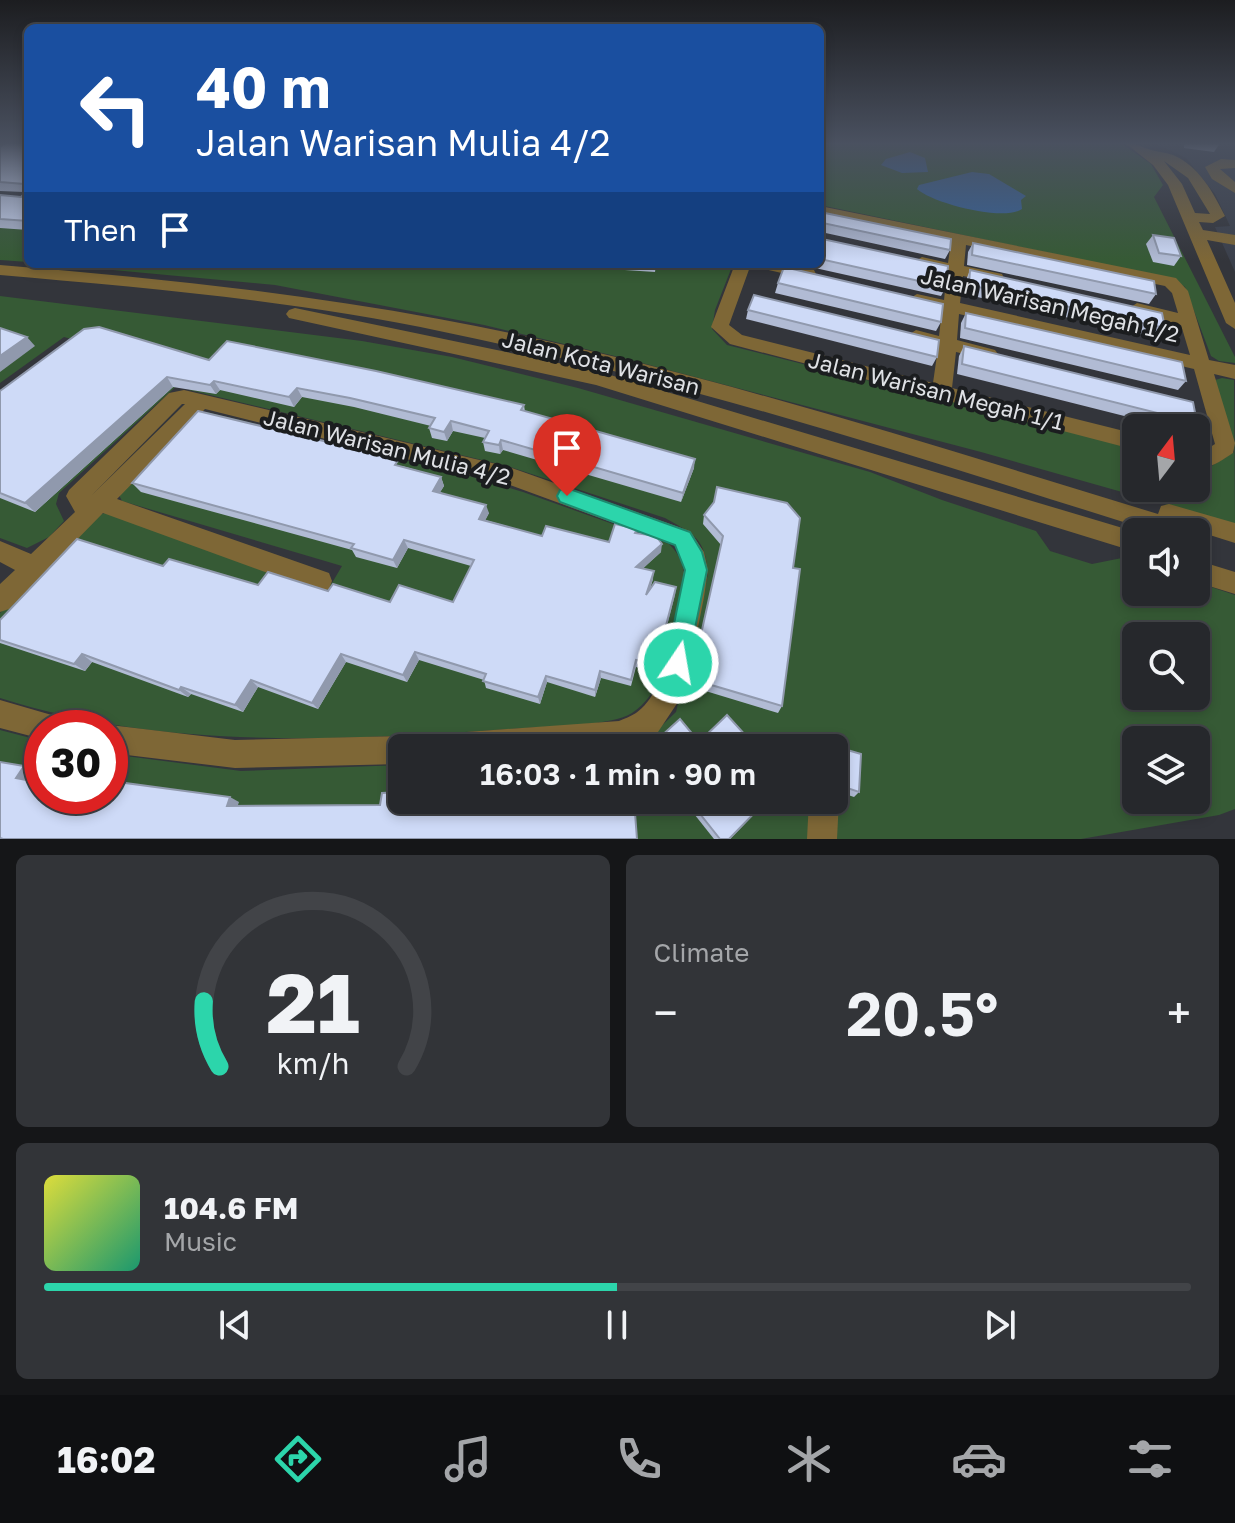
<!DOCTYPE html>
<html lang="en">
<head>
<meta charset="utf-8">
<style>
  :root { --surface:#26282c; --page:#323438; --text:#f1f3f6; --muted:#a4a6a9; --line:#424448; --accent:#2cd5ab }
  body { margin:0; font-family:"Golos Text",sans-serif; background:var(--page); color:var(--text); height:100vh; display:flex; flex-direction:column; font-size:30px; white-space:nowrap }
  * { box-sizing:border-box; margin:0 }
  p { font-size:26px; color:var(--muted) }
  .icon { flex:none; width:44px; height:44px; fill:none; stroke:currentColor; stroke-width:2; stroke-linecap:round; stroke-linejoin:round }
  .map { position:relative; height:839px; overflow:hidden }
  .details { display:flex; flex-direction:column; gap:16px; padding:16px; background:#151618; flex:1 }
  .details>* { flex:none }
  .guide { position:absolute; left:24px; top:24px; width:800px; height:244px; border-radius:12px; box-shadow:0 4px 12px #0003,0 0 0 2px var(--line); background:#1a4fa0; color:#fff; overflow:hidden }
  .needle { width:52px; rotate:16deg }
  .fabs { position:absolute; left:1122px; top:414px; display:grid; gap:16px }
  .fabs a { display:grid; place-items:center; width:88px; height:88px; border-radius:12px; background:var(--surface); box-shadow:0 4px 12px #0003,0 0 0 2px var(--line); font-size:40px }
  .speed { position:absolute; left:24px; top:710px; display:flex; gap:16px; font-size:40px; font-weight:700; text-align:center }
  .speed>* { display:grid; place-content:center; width:104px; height:104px; border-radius:50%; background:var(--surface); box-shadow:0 4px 12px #0003,0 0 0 2px var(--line); line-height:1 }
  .speed .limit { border:12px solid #d22; background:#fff; color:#111 }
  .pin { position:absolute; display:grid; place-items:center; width:68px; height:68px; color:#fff; margin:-82px -34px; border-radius:50% 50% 50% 0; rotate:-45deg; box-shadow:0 0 8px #0007 }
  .pin .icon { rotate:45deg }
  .me { position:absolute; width:88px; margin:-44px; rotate:12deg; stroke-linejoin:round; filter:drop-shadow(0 0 6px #0008) }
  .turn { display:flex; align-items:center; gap:28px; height:168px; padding:0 40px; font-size:36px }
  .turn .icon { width:104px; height:104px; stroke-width:2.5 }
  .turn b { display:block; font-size:56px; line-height:68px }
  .then { display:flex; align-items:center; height:76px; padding:0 40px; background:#0003; gap:16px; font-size:30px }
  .big { font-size:60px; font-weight:600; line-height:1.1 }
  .details .widget { flex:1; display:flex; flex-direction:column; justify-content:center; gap:12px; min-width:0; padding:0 28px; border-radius:12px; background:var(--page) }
  .details .dial { align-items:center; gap:0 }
  .dial svg { height:208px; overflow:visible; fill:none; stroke:var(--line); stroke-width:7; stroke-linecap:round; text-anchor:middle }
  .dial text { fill:var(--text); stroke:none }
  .song { display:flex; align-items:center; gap:24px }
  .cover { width:96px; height:96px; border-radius:12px; background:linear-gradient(135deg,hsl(60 70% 55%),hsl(160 70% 35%)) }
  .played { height:8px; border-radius:4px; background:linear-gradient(90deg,var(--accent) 50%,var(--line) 50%) }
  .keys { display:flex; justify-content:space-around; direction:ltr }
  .heat { display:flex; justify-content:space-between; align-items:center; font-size:44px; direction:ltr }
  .details .tiles { flex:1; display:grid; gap:16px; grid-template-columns:1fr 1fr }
  .widget:last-child { grid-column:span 2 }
  .trip { position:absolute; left:388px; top:734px; width:460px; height:80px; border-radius:12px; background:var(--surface); box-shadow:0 4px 12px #0003,0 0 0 2px var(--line); font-weight:600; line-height:80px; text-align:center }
  .tabs { display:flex; height:128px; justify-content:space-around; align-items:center; background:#0f1012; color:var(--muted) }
  .tabs .icon { width:56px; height:56px }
  .tabs .on { color:var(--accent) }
  .tabs b { font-size:36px; color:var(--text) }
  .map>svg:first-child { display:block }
  .built { fill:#3b404b }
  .green { fill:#365a35; fill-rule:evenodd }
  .water { fill:#36649c }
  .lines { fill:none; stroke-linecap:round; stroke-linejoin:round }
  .minor { fill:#7e6736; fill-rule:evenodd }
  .wall { fill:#b1bbd4 }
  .shaded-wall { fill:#9099ad }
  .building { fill:#cedaf7; stroke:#9099ad; stroke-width:2 }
  .route { fill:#2cd5ab; stroke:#1d8a6f; stroke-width:2 }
  .labels { text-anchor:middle; stroke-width:8; stroke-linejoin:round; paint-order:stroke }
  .street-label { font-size:22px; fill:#dfe1e5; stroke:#1b1d1f }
</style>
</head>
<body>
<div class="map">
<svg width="1235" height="839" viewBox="0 0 1235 839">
  <rect width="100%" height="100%" fill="#33353b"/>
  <!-- built -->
  <path class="built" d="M1154 143H1235V272L1215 227 1230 226 1215 194 1186 158Z"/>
  <!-- green -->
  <g class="green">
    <path d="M820 143H1121L1151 164 1163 185 1154 197 1235 357V363L1219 361 1211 356 1185 287 1173 279 820 205Z"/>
    <path d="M0 202 28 203V262L0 260Z"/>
    <path d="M48 264H733L715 310 712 329 727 345 1136 448V488H1196V464L1210 467 1234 452 1215 380 1222 378 1234 380 1235 524 981 452 619 357 484 325 275 285Z"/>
    <path d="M0 296 362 341 452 357 578 388 870 472 942 500 1036 531 1050 551 1092 564 1122 558 1136 563V592H1196V582L1235 595V809L1219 815 1081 839H0V730L42 741V796H110V754L241 771 402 765V800H834V748H617L648 739 676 712 708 574C705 538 695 535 665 518L507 466 189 390 195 382 183 380 59 493 56 504 64 521 49 537 27 548 0 538V400L79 341 64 337 0 383ZM1136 636H1196V696H1136ZM1136 740H1196V800H1136Z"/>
    <path d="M206 412 466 475 523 492 669 544C695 569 681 597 673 628 665 660 661 694 632 713 613 726 549 726 525 728 351 740 169 752 0 698V613L92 517 105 513 332 583 342 566 122 501 119 495 195 416Z"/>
  </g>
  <!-- water -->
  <g class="water">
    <path d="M910 152 925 158 928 172 902 173 881 165 886 159Z"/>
    <path d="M972 172 989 174 1026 196 1021 200 1022 209C1004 222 932 203 917 189L919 185Z"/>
  </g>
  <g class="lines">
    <!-- minor -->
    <g class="minor">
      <path d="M0 143H10L0 150Z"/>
      <path d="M1125 143C1136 143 1139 146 1148 149 1156 152 1165 152 1173 155 1199 166 1213 192 1225 216L1213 223 1199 222 1203 230 1235 235V245L1207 240 1235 303V329L1226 323 1168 185 1153 165ZM1164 161 1188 178 1210 214 1195 213 1182 184Z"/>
      <path d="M1221 159 1235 160V168L1220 169 1235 182V193L1212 179 1205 167Z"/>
      <path d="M820 206 1176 278 1188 291 1209 360 1235 365V379L1214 374 1235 443 1233 453C1220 461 1212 470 1196 465V449L1204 451 1215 444 1194 369 959 314 957 340 995 350 998 354 989 360 956 352 952 388 1136 434V450L730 344 711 327 735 264H751L729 325 742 335 933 383 938 348 910 340 907 336 916 330 939 336 942 310 911 303 909 299 917 294 944 300 947 272 916 265 914 262 922 257 948 263 951 242 820 214ZM966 245 1165 286 1172 293 1178 313 1137 303 1128 309 1131 313 1181 325 1190 355 960 303 963 276 996 283 1004 278 1002 274 964 266Z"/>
      <path d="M753 264H784L814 270 816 274 808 279 755 267Z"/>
      <path d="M0 265C147 277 294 292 439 319 683 364 921 442 1158 514L1161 506 1169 504 1235 523V543L1197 531 1196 535V532H1155C920 458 685 381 444 332 298 301 149 288 0 275Z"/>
      <path d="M295 308 597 371 1136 532V552L596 385 289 318 286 314 289 310Z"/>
      <path d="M184 390 509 467 690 531 704 552 708 570 704 597 691 663 680 699 658 732 622 748H425L429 738 439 734 619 721C624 719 631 716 636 713 669 692 678 607 684 570L681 555 674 545 507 484 205 409 117 499 329 573 332 581 329 589 320 592 103 513 9 609 0 612V584L15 570 0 562V541L31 554 75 512 66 496 69 490 169 393ZM182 404H185L92 495Z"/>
      <path d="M1196 560 1235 572V594L1196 582Z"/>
      <path d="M0 700 62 718 66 728H42V739L0 728Z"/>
      <path d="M110 725 235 740 402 736 412 740 415 748H402V764L235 768 110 753V728H103Z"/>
      <path d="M834 789 839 800 837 839H807L809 800H834Z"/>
    </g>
  </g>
  <!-- wall -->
  <g class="wall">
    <path d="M28 143V230L0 228V195L21 197 24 194V192L0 191V147Z"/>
    <path d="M1184 143H1220L1214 152 1184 148Z"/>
    <path d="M820 212 950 250 945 259 821 232 822 239 946 287 941 296 797 264H820Z"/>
    <path d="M1153 235 1181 256 1174 266 1153 262 1146 244Z"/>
    <path d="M973 243 1156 294 1149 304 967 265 968 252Z"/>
    <path d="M534 264H656L655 272Z"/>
    <path d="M970 270 1165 328 1157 338 964 294 966 280Z"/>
    <path d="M778 283 941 322 936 331 775 293Z"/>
    <path d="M748 310 937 357 932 366 746 319Z"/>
    <path d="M966 313 1186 381 1178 390 960 338 961 323Z"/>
    <path d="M964 346 1197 423 1192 428H1172L957 374 959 356Z"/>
    <path d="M209 360 524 405 525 412 694 468 681 502 503 450 500 454 485 451 483 442 485 438 453 431 447 441 432 438 429 428 431 426 354 407 302 397 294 407 220 390 216 394 173 387 35 512 0 498V391Z"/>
    <path d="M402 466 441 477 444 486 440 492 489 513 485 520 542 536 609 542 636 533 661 552 643 568 653 579 650 589 676 587 655 672 636 667 631 686 601 678 595 697 547 682 540 704 486 688 484 680 419 660 407 682 346 662 318 709 258 687 243 712 191 694 188 697 92 662 85 671 0 643V620L163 566 258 585 328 591 390 602H453L471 566 408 548 397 568 356 557 352 550 141 492 132 483Z"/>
    <path d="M704 515 793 568 782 706 778 713 689 686 721 545 703 524Z"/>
    <path d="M803 737 861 754 859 792 854 797 839 792 835 786 834 787V748H798L799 743Z"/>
    <path d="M683 800H768L730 839H714Z"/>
  </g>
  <!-- shaded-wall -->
  <g class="shaded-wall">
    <path d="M27 337 35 346 0 372V356Z"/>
    <path d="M167 377 173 387 35 512 25 503Z"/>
    <path d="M214 381 220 390 216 394 210 385Z"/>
    <path d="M297 388 302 397 294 407 289 397Z"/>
    <path d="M451 421 453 431 447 441 444 432Z"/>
    <path d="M501 440 503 450 500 454 499 445Z"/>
    <path d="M695 459 694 468 681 502 683 493Z"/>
    <path d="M441 477 444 486 436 499 433 491Z"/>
    <path d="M486 505 489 513 482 527 479 519Z"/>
    <path d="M404 540 408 548 397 568 393 560Z"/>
    <path d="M662 544 661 552 636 575V567Z"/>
    <path d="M654 571 653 579 645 603 646 595Z"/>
    <path d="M676 587 675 595 655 672 656 664Z"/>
    <path d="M415 652 419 660 407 682 403 675Z"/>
    <path d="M82 654 92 662 85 671 74 664Z"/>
    <path d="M341 654 346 662 318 709 312 703Z"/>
    <path d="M600 671 601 678 595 697V690Z"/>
    <path d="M546 676 547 682 540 704 538 697Z"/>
    <path d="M251 680 258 687 243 712 235 705Z"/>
    <path d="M181 687 191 694 188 697 179 690Z"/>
    <path d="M24 766 37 772 30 784 16 778Z"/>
    <path d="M230 797 239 802 236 811 227 806Z"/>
  </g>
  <!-- building -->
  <g class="building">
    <path d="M5 143H28V221L0 219V195L21 197 24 194V184L0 182V147Z"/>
    <path d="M820 212 951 239 950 250 823 223 820 225Z"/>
    <path d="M820 229 822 239 948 266 946 287 820 259Z"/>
    <path d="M1153 235 1174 238 1181 256 1159 253Z"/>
    <path d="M973 243 1154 281 1156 294 972 255Z"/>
    <path d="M784 267 943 304 941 322 778 283Z"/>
    <path d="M970 270 1162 313 1165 328 969 285Z"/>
    <path d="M754 295 939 340 937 357 748 310Z"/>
    <path d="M966 313 1182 362 1186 381 965 328Z"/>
    <path d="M99 327 209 360 227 341 376 371 524 405 521 410 695 459 683 493 501 440 499 445 483 442 489 431 451 421 444 432 429 428 435 418 350 398 297 388 289 397 214 381 210 385 167 377 25 503 0 493V391L84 329Z"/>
    <path d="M0 328 27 337 0 356Z"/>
    <path d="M964 346 1193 402 1197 423 962 364Z"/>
    <path d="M198 411 399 459 395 465 441 477 433 491 486 505 479 519 542 536 546 526 609 542 615 524 637 529 635 533 656 536 662 544 636 567 654 571 646 595 655 582 676 587 656 664 636 660 631 680 600 671 595 690 546 676 538 697 483 681 486 674 415 652 403 675 341 654 312 703 251 680 235 705 181 687 179 690 82 654 74 664 0 640V620L77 539 163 566 169 559 258 585 268 572 328 591 333 584 390 602 399 585 453 602 474 560 404 540 393 560 351 548 354 544 132 483Z"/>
    <path d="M717 487 787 503 800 518 793 568 800 569 782 706 691 679 723 536 704 515 714 502Z"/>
    <path d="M727 715 757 748H648L680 719 699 742Z"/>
    <path d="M803 737 861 754 859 792 844 787 840 781 836 785 834 784V748H802Z"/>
    <path d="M0 762 24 766 16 778 42 783V796H110V781L230 797 227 806 380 805 382 793 402 792V800H407L406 801 422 800H634L637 839H3L0 838Z"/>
    <path d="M689 800H767L729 839H720Z"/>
  </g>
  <!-- sky -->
  <linearGradient id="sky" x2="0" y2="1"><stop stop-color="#1c1d20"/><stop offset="0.55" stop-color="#4a5160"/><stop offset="1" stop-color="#4a5160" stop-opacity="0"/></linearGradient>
  <rect width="1235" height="261" fill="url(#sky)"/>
  <!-- route -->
  <path class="route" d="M567 488 690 532 702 552 707 570 686 672 678 675 670 672 666 663 685 570 675 545 560 502 557 496 560 490Z"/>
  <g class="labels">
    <!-- street labels -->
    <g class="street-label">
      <text transform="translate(1050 305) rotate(13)" y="8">Jalan Warisan Megah 1/2</text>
      <text transform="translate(601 363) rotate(14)" y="8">Jalan Kota Warisan</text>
      <text transform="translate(936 391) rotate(14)" y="8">Jalan Warisan Megah 1/1</text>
      <text transform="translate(387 447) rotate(14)" y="8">Jalan Warisan Mulia 4/2</text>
    </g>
  </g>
</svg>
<div class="fabs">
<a><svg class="needle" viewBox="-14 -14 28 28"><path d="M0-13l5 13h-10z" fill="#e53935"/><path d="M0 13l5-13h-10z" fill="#a4a6a9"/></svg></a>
<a><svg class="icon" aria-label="sound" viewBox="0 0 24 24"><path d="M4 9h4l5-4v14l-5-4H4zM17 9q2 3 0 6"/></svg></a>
<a><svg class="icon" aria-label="search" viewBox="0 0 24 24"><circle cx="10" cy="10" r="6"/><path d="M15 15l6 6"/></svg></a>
<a><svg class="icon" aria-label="layers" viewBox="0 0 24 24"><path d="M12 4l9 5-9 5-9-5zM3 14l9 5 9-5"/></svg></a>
</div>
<div class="speed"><div class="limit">30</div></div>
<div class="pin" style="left:567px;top:496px;background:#d93025"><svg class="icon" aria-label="arrive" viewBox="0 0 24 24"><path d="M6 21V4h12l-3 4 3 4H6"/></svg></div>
<svg class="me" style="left:678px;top:663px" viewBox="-20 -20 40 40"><circle r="17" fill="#2cd5ab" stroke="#fff" stroke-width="3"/><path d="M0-11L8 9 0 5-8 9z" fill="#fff"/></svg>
<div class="trip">16:03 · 1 min · 90 m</div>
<div class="guide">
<div class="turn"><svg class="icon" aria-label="left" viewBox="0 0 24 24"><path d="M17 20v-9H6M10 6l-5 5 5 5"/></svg><div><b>40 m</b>Jalan Warisan Mulia 4/2</div></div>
<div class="then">Then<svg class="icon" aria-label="arrive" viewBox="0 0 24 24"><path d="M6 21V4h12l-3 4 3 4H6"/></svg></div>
</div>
</div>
<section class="details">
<div class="tiles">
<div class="widget dial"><svg viewBox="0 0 100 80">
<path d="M14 69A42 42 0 1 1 86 69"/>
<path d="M14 69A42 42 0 0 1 8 44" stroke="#2cd5ab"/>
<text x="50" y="56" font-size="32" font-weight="700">21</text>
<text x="50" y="72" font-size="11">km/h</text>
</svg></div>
<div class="widget"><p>Climate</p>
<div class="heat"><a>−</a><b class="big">20.5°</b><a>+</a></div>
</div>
<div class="widget">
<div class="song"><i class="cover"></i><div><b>104.6 FM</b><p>Music</p></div></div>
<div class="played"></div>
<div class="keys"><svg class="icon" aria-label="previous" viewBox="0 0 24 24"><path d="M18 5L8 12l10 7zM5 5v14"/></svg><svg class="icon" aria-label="pause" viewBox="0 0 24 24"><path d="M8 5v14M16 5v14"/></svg><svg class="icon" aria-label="next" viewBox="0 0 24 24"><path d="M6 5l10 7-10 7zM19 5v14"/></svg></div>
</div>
</div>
</section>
<nav class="tabs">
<b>16:02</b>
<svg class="icon on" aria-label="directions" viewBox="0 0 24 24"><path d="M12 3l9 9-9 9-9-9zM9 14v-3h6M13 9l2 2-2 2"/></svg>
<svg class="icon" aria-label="music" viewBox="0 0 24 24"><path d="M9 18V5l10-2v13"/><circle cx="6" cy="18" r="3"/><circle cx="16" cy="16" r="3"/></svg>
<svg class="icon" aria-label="phone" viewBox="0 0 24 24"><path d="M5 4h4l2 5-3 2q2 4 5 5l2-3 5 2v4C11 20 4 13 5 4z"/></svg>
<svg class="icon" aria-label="climate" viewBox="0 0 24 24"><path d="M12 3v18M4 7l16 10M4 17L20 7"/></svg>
<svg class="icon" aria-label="car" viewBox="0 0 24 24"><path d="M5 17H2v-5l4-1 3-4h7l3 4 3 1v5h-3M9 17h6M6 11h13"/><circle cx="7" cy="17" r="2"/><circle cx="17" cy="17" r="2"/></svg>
<svg class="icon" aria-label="filters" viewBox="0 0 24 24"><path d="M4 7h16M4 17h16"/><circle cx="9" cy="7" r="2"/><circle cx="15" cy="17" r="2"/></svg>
</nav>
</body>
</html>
